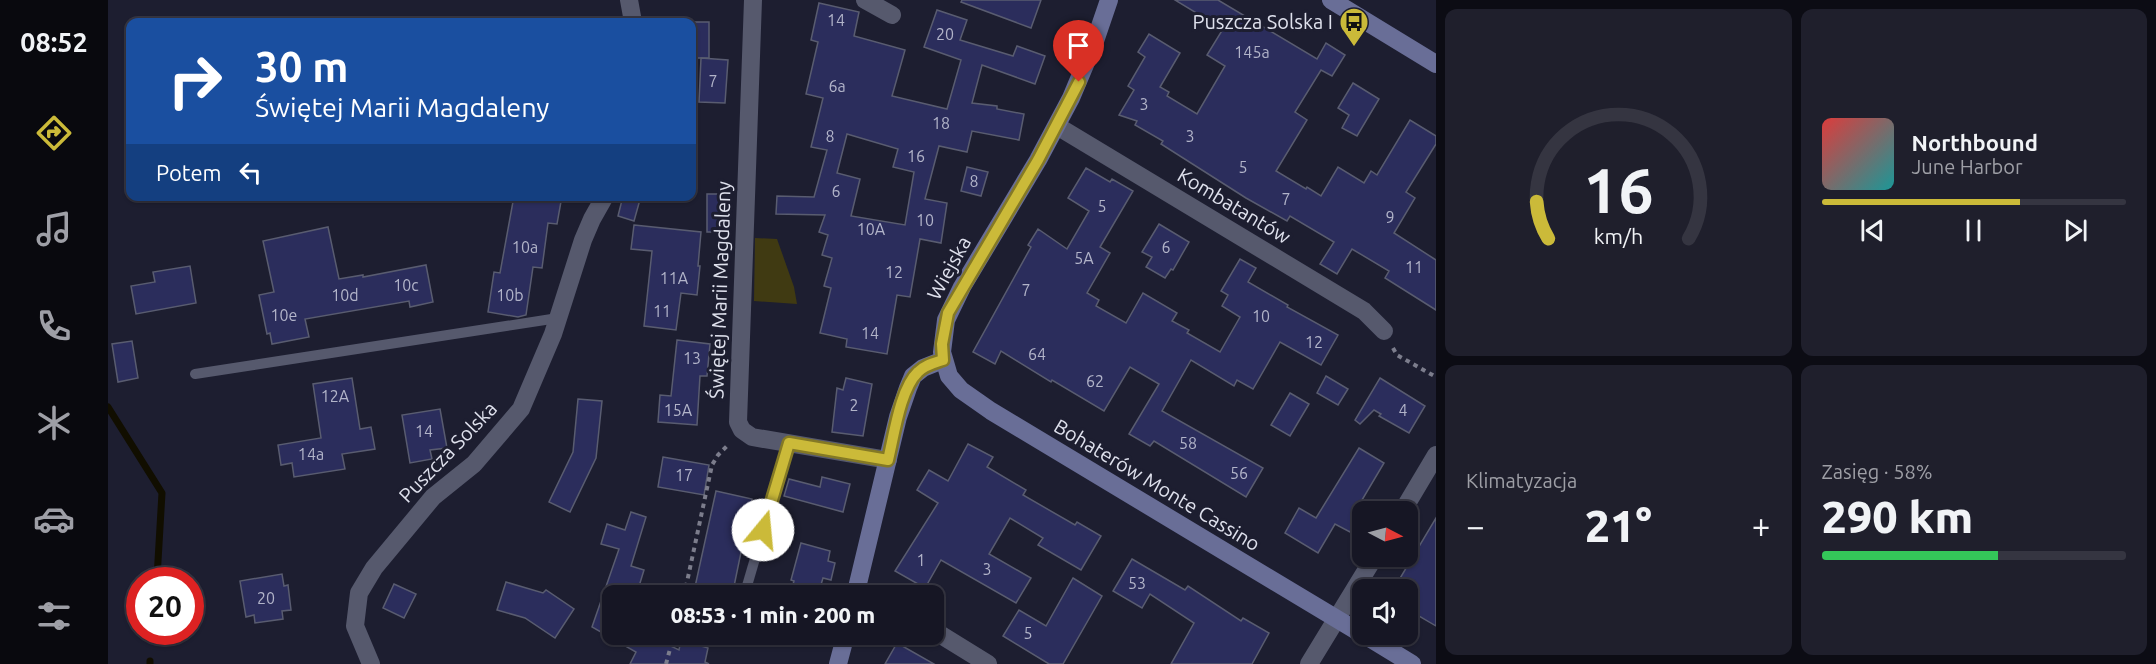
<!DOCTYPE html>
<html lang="pl">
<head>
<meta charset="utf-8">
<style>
  :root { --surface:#161624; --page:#1f1f2c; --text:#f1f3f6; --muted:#9e9fa6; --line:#353541; --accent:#cbba39 }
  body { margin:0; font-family:Ubuntu,sans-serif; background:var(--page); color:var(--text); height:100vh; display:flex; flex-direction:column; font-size:22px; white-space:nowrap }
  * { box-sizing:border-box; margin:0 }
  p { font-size:20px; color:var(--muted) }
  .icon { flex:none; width:33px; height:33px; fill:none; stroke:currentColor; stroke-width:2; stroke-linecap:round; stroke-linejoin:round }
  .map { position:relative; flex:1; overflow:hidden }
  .side { display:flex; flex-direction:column; gap:9px; padding:9px; background:#0c0c14; width:720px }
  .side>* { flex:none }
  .hud { position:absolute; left:18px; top:18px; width:570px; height:183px; border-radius:12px; box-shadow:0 2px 4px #0004,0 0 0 2px var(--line); background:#1a4fa0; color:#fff; overflow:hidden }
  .needle { width:39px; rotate:96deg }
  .controls { position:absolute; left:1244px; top:501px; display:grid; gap:12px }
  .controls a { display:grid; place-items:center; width:66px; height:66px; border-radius:12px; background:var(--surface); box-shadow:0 2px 4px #0004,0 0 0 2px var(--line); font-size:30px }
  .speed { position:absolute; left:18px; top:567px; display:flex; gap:12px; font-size:30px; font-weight:700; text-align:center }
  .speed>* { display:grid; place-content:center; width:78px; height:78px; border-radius:50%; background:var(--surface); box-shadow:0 2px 4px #0004,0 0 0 2px var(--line); line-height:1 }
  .speed .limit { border:9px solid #d22; background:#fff; color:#111 }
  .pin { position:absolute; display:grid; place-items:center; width:51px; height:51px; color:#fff; margin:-62px -26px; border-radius:50% 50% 50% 0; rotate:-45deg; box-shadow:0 0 6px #0007 }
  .pin .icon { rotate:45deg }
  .me { position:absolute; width:66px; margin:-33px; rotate:17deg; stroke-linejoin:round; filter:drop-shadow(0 0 4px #0008) }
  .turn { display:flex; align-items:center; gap:21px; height:126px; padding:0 30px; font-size:27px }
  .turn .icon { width:78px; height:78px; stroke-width:2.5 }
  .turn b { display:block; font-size:42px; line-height:51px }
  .then { display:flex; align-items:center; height:57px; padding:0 30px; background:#0003; gap:12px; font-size:22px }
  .big { font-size:45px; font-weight:800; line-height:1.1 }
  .side .card { flex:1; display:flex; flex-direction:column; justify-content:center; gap:9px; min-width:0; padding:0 21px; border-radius:12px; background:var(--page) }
  .side .dial { align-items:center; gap:0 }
  .dial svg { height:156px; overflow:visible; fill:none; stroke:var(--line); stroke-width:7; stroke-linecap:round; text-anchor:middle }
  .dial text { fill:var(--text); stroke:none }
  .song { display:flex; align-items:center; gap:18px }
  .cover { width:72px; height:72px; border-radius:9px; background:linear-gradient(135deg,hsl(0 70% 55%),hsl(180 70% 35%)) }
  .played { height:6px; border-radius:3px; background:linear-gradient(90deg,var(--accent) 65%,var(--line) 65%) }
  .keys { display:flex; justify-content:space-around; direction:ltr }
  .heat { display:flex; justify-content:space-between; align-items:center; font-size:33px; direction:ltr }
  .charge { height:9px; border-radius:4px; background:linear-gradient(90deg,#34c759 58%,var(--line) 0) }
  .side .tiles { flex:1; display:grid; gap:9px; grid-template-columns:repeat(2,1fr) }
  .trip { position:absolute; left:494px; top:585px; width:342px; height:60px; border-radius:12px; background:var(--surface); box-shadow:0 2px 4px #0004,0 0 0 2px var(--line); font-weight:800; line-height:60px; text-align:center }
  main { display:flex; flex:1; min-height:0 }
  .dock { display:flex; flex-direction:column; width:108px; justify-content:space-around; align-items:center; background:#09090e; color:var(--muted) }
  .dock .icon { width:42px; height:42px }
  .dock .selected { color:var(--accent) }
  .dock b { font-size:27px; color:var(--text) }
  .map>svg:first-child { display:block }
  .green { fill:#403a12 }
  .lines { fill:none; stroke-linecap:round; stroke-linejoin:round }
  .stream { stroke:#110e00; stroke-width:7 }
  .building { fill:#2b2d5c; stroke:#595c70; stroke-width:1.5; fill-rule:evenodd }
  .path { stroke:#7c7d8c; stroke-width:4; stroke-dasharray:4.5 4.5; stroke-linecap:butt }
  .lane { stroke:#56596d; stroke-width:10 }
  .street { stroke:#56596d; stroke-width:18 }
  .secondary { stroke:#696e97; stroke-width:18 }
  .route-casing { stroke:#847925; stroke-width:15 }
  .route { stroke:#cbba39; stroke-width:10 }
  .labels { text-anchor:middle; stroke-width:6; stroke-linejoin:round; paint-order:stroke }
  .number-label { font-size:16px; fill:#b2b4c9 }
  .poi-label { font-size:20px; fill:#dfe1ed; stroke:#1d1e30; text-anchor:end }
  .street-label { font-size:20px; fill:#dfe1ed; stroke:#1d1e30 }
</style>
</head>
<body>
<main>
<nav class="dock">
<b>08:52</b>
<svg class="icon selected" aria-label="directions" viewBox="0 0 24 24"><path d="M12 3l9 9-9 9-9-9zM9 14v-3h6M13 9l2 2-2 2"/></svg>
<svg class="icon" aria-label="music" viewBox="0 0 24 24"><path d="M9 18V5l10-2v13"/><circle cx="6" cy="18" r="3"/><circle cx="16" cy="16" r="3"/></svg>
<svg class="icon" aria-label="phone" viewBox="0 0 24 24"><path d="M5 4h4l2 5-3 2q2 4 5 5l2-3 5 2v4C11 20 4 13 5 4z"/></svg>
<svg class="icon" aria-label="climate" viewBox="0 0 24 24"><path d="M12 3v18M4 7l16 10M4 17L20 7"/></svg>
<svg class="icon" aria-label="car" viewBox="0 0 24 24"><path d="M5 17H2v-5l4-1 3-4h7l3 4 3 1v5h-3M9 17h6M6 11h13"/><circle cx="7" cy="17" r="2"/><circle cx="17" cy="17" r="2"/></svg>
<svg class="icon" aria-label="filters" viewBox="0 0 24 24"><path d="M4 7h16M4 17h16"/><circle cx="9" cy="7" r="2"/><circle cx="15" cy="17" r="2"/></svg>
</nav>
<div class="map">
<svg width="1328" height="664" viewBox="0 0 1328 664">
  <rect width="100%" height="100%" fill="#1d1e30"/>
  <!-- green -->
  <path class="green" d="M647 238 669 239 686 287 689 304 646 301Z"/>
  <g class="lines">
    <!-- stream -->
    <g class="stream">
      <path d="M0 407 54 493 49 578"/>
      <path d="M42 664V661"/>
    </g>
  </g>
  <!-- building -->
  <g class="building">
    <path d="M854 0H933L923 28 853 2Z"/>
    <path d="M1067 0H1110L1209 59 1218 43 1237 55 1224 76 1213 70 1187 112 1199 120 1168 171 1198 189 1199 187 1213 196 1230 167 1256 183 1263 171 1269 175 1302 120 1328 136V144L1298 192 1307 198 1286 233 1328 260V310L1277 278 1281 271 1244 249 1229 274 1212 264 1226 242 1182 216 1179 221 1138 198 1053 144 1055 141 1027 125 1029 121 1011 115 1026 90 1020 86 1037 57 1030 52 1041 34 1072 53 1052 87 1061 92 1059 96 1089 114 1117 66 1099 55 1115 29Z"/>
    <path d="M711 3 751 12 746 36 797 50 784 96 839 109 853 60 816 47 829 10 859 20 852 40 905 56 909 46 937 56 927 84 874 65 864 103 889 106V109L916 114 911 140 864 131 859 152 831 146 817 199 839 203 833 243 812 239 802 297 789 295 779 354 738 347 739 339 712 333 723 288 716 286 724 258 714 255 720 235 711 232 717 215 668 214 669 196 706 197 719 150 703 147 715 98 698 94 710 42 703 40ZM739 134 790 149 785 167 806 172 797 225 743 216 752 179 729 173Z"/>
    <rect x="584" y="22" width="17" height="36"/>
    <path d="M593 58 620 60 617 103 591 102Z"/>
    <path d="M1245 83 1271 99 1249 136 1234 128 1241 115 1230 108Z"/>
    <path d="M859 167 880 172 873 196 853 191Z"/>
    <path d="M978 168 1002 182 1004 179 1025 191 992 247 1002 253 979 293 991 300 988 306 1018 323 1035 293 1069 313 1064 321 1081 330 1079 333 1112 352 1132 317 1114 306 1120 295 1113 291 1132 259 1148 268 1140 282 1180 305 1179 307 1230 335 1213 365 1172 342 1145 389 1129 380 1126 386 1083 360 1054 411 1155 468 1138 497 1046 441 1042 446 1021 434 1051 384 1022 367 996 411 944 380 943 382 893 351 887 364 865 352 923 247 920 245 930 229 959 249 981 211 960 198Z"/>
    <rect x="599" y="194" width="20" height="38"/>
    <path d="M406 196H454L449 224 440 223 434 268 425 267 418 315 410 317 380 312 386 272 392 273Z"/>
    <path d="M515 196H533L526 221 510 216Z"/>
    <path d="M1051 224 1081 242 1065 270 1063 269 1057 278 1038 267 1044 257 1034 252Z"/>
    <path d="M526 225 593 232 590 266H592L589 295 573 293 568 330 536 326 544 251 523 249Z"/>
    <path d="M220 227 231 279 255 275V277L318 265 325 302 302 307 301 301 197 319 201 337 164 344 162 333 159 334 151 295 166 292 155 241Z"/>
    <path d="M82 266 88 303 28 314 23 286 47 282 45 272Z"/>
    <path d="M569 340 602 344 599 376H592L589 425 550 422 552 395 563 396Z"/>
    <path d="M24 341 30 378 10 382 4 344Z"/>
    <path d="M1218 376 1240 389 1230 405 1209 393Z"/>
    <path d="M244 378 252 429 263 427 267 449 234 454 237 469 186 477 184 463 173 465 170 445 213 438 205 384Z"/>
    <path d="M738 378 764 384 755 436 724 432 729 388 735 390Z"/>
    <path d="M1272 378 1317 406 1301 433 1271 416 1273 414 1266 410 1252 424 1247 420Z"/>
    <path d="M1182 393 1201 404 1182 436 1163 425Z"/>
    <path d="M470 399 494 401 488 458 462 512 441 502 465 452Z"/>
    <path d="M332 409 339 448 322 450 324 459 302 463 294 415Z"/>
    <path d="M860 444 885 457 879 467 918 490 915 495 967 525 969 522 993 536 973 570 930 545 935 538 902 518 881 554 923 578 908 603 833 560 817 588 787 571 830 503 809 490 821 470 840 481Z"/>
    <path d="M1251 448 1276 463 1251 505 1256 508 1242 532 1227 524 1210 553 1177 533 1191 508 1208 518Z"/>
    <path d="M555 457 601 465 596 495 550 487Z"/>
    <path d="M714 477 742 484 735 512 676 496 681 479 712 487Z"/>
    <path d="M608 491 644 499 624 596H585Z"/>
    <path d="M523 512 538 517 523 566 536 570 528 596H504V634H537L571 650 573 640 600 648 597 662 601 664H522L528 652 484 627 511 549 493 544 499 524 517 530Z"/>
    <path d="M1328 518V626L1299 609V590H1285Z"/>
    <path d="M693 543 722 551 720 561 727 563 723 580 715 578 712 588H709L707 596 683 591 686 581 683 580Z"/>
    <path d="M1024 559 1077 590 1080 586 1133 621 1135 618 1161 633 1144 664H1063L1086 623 1042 594 1034 608 1005 591Z"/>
    <path d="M174 574 176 586 180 585 183 610 174 611 175 619 147 623 146 615 138 617 132 581Z"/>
    <path d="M965 578 994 596 955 664H941L895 636 911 610 938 626Z"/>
    <path d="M398 582 435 593 438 590 466 609 447 638 417 618 389 610Z"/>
    <path d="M286 584 308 594 296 618 275 608Z"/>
    <path d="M789 643 826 664H777Z"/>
  </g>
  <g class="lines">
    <!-- path -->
    <g class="path">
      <path d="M1285 348 1289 355 1328 377"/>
      <path d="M786 591 794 596"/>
      <path d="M576 596 604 465 610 455 621 444"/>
      <path d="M558 664 566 634"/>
    </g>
    <!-- lane -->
    <g class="lane">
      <path d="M87 374 450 318"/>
      <path d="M636 596 681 443"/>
    </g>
    <!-- street -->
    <g class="street">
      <path d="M521 0 525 22"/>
      <path d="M645 0 630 422 634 430 644 437 780 460"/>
      <path d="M757 0 784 15"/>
      <path d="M949 126 1256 311 1276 331"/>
      <path d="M1294 512 1328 455"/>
      <path d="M748 592 763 596"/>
      <path d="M825 630 880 664"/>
      <path d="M263 664 247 626 251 593 266 568 325 497 366 464 413 409 445 334 475 240 484 219 497 196"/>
      <path d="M1201 664 1267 556"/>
    </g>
    <!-- secondary -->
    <g class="secondary">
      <path d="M1001 0 987 41 963 98 930 160 854 287 838 320 834 352 841 376 853 390 883 411 1254 634"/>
      <path d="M1223 0 1328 64"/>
      <path d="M747 596 790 417 800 388 805 376 815 368 835 360"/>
      <path d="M1255 634 1304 664"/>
      <path d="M730 664 738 634"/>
    </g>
  </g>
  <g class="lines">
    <!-- route casing -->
    <g class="route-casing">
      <path id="route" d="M655 530 681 443 780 460C786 436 792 389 810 372 817 365 826 363 835 360L834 344 840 313 930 160 971 82"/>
    </g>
    <!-- route -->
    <use href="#route" class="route"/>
  </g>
  <!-- icons -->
  <defs>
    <g id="bus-pin" transform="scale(1.5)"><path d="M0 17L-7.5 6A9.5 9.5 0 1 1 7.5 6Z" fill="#cbba39" stroke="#1d1e30"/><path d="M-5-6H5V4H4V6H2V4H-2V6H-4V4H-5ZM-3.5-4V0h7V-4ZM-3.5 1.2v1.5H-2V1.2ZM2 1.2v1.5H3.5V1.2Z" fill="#111"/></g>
  </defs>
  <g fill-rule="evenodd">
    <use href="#bus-pin" x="1246" y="22"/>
  </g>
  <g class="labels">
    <!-- number labels -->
    <g class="number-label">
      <text x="728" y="26">14</text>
      <text x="837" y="40">20</text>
      <text x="1144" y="58">145a</text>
      <text x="605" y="87">7</text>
      <text x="729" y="92">6a</text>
      <text x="1036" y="110">3</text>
      <text x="833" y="129">18</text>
      <text x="722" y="142">8</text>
      <text x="1082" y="142">3</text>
      <text x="808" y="162">16</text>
      <text x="1135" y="173">5</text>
      <text x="866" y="187">8</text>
      <text x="728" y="197">6</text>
      <text x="1178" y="205">7</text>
      <text x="994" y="212">5</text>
      <text x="1282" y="223">9</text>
      <text x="817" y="226">10</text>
      <text x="763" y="235">10A</text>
      <text x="417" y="253">10a</text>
      <text x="1058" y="253">6</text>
      <text x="976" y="264">5A</text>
      <text x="1306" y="273">11</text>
      <text x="786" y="278">12</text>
      <text x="566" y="284">11A</text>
      <text x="298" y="291">10c</text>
      <text x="918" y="296">7</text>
      <text x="237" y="301">10d</text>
      <text x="402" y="301">10b</text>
      <text x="554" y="317">11</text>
      <text x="176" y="321">10e</text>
      <text x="1153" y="322">10</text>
      <text x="762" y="339">14</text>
      <text x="1206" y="348">12</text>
      <text x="929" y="360">64</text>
      <text x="584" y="364">13</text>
      <text x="987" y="387">62</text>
      <text x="227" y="402">12A</text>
      <text x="746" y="411">2</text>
      <text x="570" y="416">15A</text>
      <text x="1295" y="416">4</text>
      <text x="316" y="437">14</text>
      <text x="1080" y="449">58</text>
      <text x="203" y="460">14a</text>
      <text x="1131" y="479">56</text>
      <text x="576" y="481">17</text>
      <text x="813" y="566">1</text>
      <text x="879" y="575">3</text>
      <text x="1029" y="589">53</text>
      <text x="158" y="604">20</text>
      <text x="920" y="639">5</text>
    </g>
    <!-- poi labels -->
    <g class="poi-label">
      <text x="1225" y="29">Puszcza Solska I</text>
    </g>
    <!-- street labels -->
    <g class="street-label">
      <text transform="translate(1126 206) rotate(31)" y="7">Kombatantów</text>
      <text transform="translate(841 268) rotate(-61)" y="7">Wiejska</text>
      <text transform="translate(612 290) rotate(-88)" y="7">Świętej Marii Magdaleny</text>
      <text transform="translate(340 452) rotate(-46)" y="7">Puszcza Solska</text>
      <text transform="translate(1049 485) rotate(31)" y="7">Bohaterów Monte Cassino</text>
    </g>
  </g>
</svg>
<div class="controls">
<a><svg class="needle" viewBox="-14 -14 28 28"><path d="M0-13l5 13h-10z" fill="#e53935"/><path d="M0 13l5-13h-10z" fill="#9e9fa6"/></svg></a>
<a><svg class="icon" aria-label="sound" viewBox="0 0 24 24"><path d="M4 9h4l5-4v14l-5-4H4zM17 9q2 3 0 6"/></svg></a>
</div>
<div class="speed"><div class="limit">20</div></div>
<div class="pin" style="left:971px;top:82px;background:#d93025"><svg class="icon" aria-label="arrive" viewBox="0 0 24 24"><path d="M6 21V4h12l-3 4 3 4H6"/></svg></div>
<svg class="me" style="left:655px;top:530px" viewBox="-20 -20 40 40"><circle r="19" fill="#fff"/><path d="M0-13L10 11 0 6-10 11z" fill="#cbba39"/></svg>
<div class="trip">08:53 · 1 min · 200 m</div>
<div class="hud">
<div class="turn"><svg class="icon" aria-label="right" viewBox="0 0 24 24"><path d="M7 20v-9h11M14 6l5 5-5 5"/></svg><div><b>30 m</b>Świętej Marii Magdaleny</div></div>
<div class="then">Potem<svg class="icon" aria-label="left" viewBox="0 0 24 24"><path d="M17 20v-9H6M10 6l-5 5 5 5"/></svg></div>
</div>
</div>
<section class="side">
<div class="tiles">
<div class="card dial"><svg viewBox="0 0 100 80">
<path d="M14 69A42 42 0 1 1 86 69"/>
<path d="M14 69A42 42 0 0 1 8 50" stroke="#cbba39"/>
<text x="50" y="56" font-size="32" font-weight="700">16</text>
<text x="50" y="72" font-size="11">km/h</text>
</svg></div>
<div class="card">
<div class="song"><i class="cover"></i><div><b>Northbound</b><p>June Harbor</p></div></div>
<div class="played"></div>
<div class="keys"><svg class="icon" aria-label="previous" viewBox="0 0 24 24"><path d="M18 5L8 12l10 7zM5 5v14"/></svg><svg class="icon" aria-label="pause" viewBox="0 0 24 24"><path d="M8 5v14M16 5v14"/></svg><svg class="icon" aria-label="next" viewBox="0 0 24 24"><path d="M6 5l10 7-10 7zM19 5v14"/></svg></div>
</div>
<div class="card"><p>Klimatyzacja</p>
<div class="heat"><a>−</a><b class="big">21°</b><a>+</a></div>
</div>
<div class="card"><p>Zasięg · 58%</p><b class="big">290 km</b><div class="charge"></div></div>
</div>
</section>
</main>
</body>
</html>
